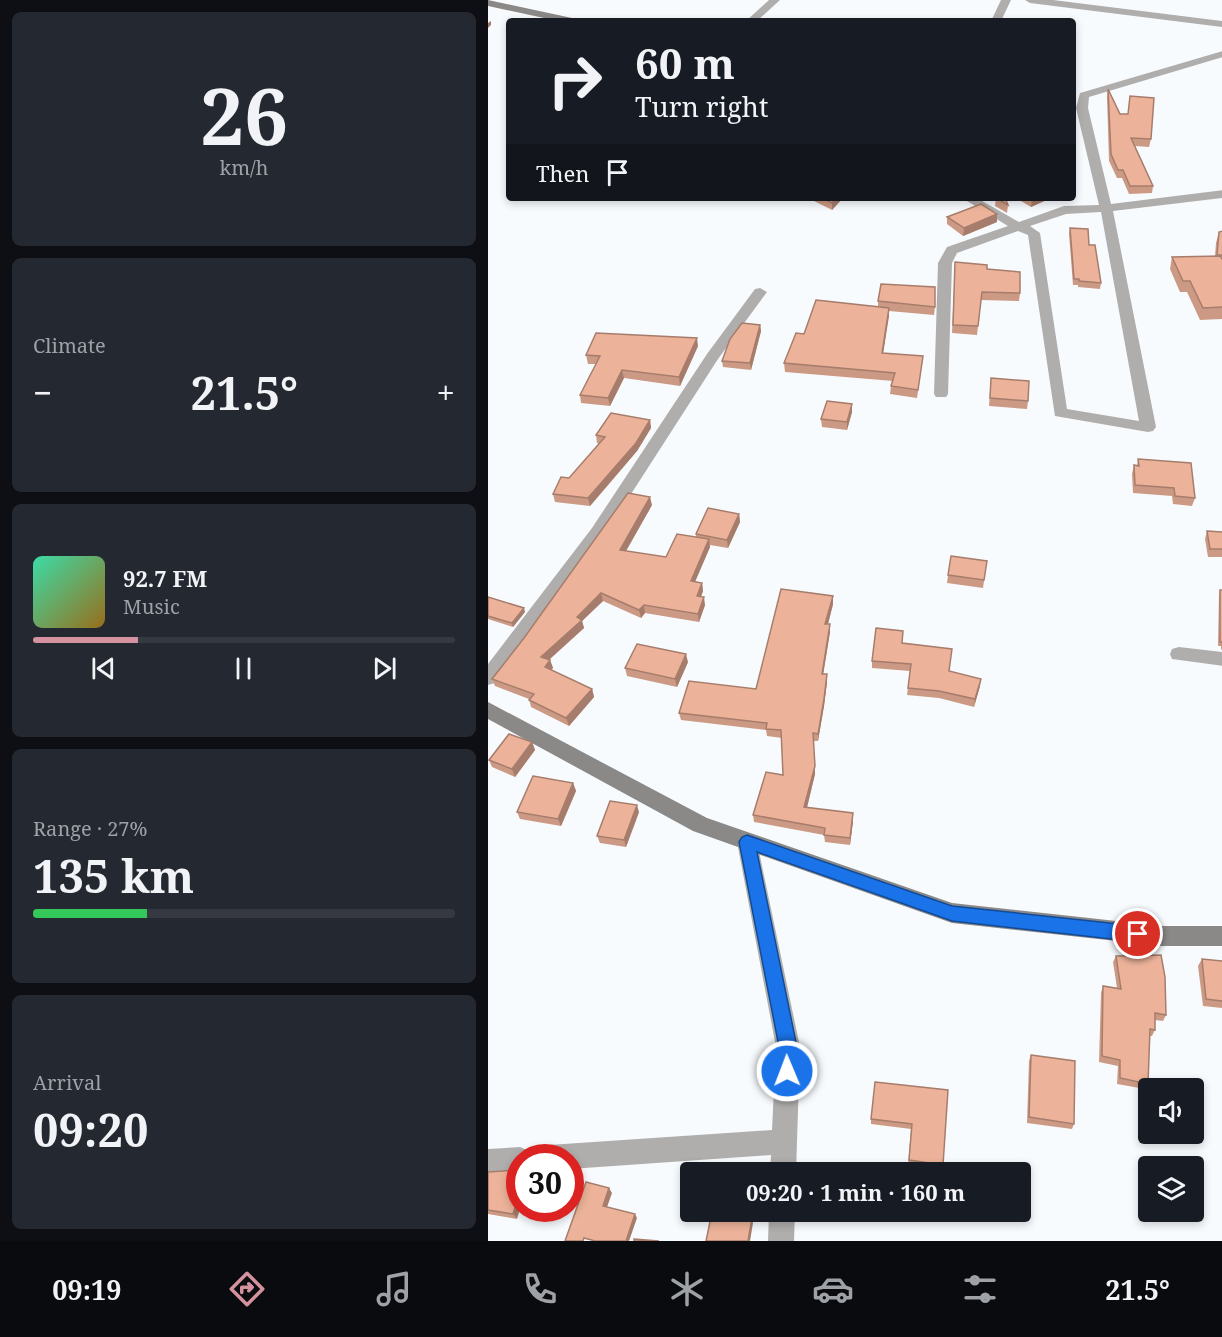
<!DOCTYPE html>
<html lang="en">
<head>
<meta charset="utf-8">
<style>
  :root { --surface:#171b24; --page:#242831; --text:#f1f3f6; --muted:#9ea1a6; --line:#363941; --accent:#d3929e }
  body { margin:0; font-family:"Noto Serif",serif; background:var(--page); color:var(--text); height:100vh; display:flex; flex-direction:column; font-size:22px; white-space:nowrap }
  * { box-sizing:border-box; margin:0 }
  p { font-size:20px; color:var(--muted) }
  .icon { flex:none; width:33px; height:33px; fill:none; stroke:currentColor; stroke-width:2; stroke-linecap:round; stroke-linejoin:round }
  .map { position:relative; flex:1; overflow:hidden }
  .side { display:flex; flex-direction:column; gap:12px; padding:12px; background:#0d0f14; width:488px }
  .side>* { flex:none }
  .top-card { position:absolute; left:18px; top:18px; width:570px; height:183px; border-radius:6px; box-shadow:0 3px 9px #0003; background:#171b24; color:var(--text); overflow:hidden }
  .buttons { position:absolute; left:650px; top:1078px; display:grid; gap:12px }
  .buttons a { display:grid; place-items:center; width:66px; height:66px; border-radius:6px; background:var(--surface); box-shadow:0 3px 9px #0003; font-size:30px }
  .speed { position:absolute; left:18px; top:1144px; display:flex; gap:12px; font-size:30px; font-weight:700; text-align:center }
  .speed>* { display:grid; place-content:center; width:78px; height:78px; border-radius:50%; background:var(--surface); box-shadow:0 3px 9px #0003; line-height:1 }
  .speed .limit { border:9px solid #d22; background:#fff; color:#111 }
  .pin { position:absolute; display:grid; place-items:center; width:51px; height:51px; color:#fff; margin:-26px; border:3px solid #fff; border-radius:50%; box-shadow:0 2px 6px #0007 }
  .me { position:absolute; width:66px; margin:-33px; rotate:359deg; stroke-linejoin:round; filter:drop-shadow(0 0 4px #0008) }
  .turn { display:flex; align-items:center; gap:21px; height:126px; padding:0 30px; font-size:27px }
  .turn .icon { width:78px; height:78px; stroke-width:2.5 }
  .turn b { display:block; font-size:42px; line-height:51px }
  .then { display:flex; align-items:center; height:57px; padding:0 30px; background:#0003; gap:12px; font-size:22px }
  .big { font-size:45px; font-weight:700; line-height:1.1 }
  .side .widget { flex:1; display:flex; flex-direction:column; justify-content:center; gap:9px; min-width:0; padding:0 21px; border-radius:9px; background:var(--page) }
  .side .dial { align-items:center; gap:0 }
  .dial b { font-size:78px; line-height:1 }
  .song { display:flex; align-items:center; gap:18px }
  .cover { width:72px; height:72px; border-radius:9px; background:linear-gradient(135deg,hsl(160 70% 55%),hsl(40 70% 35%)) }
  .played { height:6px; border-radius:3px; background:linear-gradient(90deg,var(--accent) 25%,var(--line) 25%) }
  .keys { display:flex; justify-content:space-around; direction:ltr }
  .heat { display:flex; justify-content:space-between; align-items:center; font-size:33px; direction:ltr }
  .charge { height:9px; border-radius:4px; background:linear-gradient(90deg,#34c759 27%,var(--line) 0) }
  .trip { position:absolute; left:192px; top:1162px; width:351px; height:60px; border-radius:6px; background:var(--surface); box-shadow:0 3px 9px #0003; font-weight:700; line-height:60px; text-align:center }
  .tabs { display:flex; height:96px; justify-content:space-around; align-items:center; background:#090b0e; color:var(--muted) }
  .tabs .icon { width:42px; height:42px }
  .tabs .current { color:var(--accent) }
  .tabs b { font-size:27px; color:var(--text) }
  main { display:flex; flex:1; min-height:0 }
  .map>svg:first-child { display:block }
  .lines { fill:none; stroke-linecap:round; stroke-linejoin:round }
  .street { fill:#b0aead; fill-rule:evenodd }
  .secondary { fill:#8b8888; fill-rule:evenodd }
  .wall { fill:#cc9a84 }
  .shaded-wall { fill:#a67d6c }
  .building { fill:#edb39a; stroke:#a67d6c; stroke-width:1.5 }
  .route { fill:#1a73e8; stroke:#114b97; stroke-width:1.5 }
</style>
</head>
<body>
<main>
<section class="side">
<div class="widget dial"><b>26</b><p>km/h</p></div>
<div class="widget"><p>Climate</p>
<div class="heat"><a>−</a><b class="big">21.5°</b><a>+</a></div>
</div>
<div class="widget">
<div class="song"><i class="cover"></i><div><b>92.7 FM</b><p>Music</p></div></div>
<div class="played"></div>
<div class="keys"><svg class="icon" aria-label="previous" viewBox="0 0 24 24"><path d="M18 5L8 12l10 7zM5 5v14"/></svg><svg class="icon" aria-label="pause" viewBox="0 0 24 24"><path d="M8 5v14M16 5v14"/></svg><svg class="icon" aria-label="next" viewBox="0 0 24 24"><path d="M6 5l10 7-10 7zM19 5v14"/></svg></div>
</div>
<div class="widget"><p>Range · 27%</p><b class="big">135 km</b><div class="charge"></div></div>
<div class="widget"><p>Arrival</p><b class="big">09:20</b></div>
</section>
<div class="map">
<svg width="735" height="1241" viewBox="0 0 735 1241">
  <rect width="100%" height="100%" fill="#f8fbfe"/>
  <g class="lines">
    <!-- street -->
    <g class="street">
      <path d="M281 0H292L269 21H258Z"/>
      <path d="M513 0H523L513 21H503Z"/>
      <path d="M537 0H565L734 21 735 27 542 3Z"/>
      <path d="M735 51V57L601 97 600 108 623 204 735 190V198L625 211 668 427 665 431 660 432 567 416 540 235 530 231 469 253 464 263 460 394 458 397H448L446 394 450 263 459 247 520 226 474 198H489L531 222 576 206 611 205 588 108 592 93ZM613 212 651 421 579 409 552 233 542 226 578 214Z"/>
      <path d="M272 288 279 292 230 359 116 536 7 683 0 685V664L104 528 219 354 267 289Z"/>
      <path d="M691 647 735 652V666L684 659 682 654 684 649Z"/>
      <path d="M259 833 266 835 269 842 312 1047 308 1173H282L283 1155 82 1169V1158H48L52 1149 61 1145 284 1130 288 1047 249 842 252 835Z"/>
      <path d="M32 1147 41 1151 44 1158H32V1173L0 1175V1149Z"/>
      <path d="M281 1212H307L306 1241H280Z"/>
    </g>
    <!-- secondary -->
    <g class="secondary">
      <path d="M0 0 84 18 89 21H70L0 6Z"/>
      <path d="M0 702 219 818 464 903 674 926H735V946H674L464 923 205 831 0 719Z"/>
    </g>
  </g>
  <!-- wall -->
  <g class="wall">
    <path d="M620 89 632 114H640L642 96 663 139 661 147 647 146 665 186 664 193 641 194 634 178H629L621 161 619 97Z"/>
    <path d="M326 198H355L344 210 326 201Z"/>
    <path d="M508 198 520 205 519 213 507 206Z"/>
    <path d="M528 198H563L543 207Z"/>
    <path d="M459 217 509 222 475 236 459 224Z"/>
    <path d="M582 228 601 245 613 283 612 289 590 287V285H585L581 234Z"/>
    <path d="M735 231V319L712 320 699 292H692L682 269 684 257 727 256 728 243 731 232Z"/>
    <path d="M467 262 499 269 532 293 531 301 493 300 489 335 464 333Z"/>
    <path d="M390 301 447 307 446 315 401 311 395 353 435 356 429 398 402 394 403 386 405 381 297 372 296 363 316 334 390 307Z"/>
    <path d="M272 325 273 331 263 370 235 367 234 361Z"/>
    <path d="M210 346 192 386 136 378 122 406 93 403 92 395 108 364H100L98 355Z"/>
    <path d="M503 378 540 401 539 409 501 406Z"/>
    <path d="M364 404V412L359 430 334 427 333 419Z"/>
    <path d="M162 420 163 428 149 451 102 506 67 502 65 494 81 478 111 444 109 443 108 435Z"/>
    <path d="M650 459 707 498 704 506 685 504 684 496 645 493 644 474 646 465 649 466Z"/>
    <path d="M164 505 138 551 178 557 208 537V534L251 514 252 522 240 548 222 545V547L207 581 214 583 215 591 213 597 217 605 211 622 157 613 153 618 115 601 94 621 96 628 61 660H62L65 668 63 670 104 689 106 697 81 726 43 707 41 699 7 686 4 679Z"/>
    <path d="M719 531 735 532V557H720L717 539Z"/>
    <path d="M499 561 495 588 459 583 460 575Z"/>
    <path d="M732 590H735V651L733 649V646H730L731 594Z"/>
    <path d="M0 597 37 612 25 627 0 619Z"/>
    <path d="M345 604 340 624 342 632 335 674H339V682L336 706 330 741H325L327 774 319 808 365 813V821L362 845 337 842 336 835 266 822 265 815 295 775 294 738 279 736 278 730 193 720 191 713 268 689Z"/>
    <path d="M414 643 461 671 492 686 486 707 451 698 419 695 422 671 384 668V661Z"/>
    <path d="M200 662 189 687 139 676 137 668Z"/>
    <path d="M44 742 47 750 27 777 4 767 1 760Z"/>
    <path d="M85 783 88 791 73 826 32 819 29 812Z"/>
    <path d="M151 812 138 847 112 843 109 836Z"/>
    <path d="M628 956 678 1015 675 1021 667 1020V1030L664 1036H662L660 1084 657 1089 629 1084 630 1066 611 1062 613 993 615 986 629 988 625 962Z"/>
    <path d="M714 959 735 961V1008L715 1006 710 966Z"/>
    <path d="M543 1055 586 1124 584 1129 539 1123 541 1061Z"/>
    <path d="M460 1090 454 1170 420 1165 423 1129 383 1124V1119Z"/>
    <path d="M0 1172 29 1219 0 1214Z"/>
  </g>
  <!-- shaded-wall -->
  <g class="shaded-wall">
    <path d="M3 21V25L0 28V23Z"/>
    <path d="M348 198H355L344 210V203Z"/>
    <path d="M547 198H563L543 207 544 199Z"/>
    <path d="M509 214V222L475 236 476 228Z"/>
    <path d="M401 308V316L394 361V353Z"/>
    <path d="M272 325 273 331 263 370 262 363Z"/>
    <path d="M209 338 210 346 192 386 191 377Z"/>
    <path d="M134 370 136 378 122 406 120 398Z"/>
    <path d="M364 404V412L359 430V422Z"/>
    <path d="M162 420 163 428 149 451 102 506 100 498Z"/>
    <path d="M162 497 164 505 134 558 132 550Z"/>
    <path d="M251 514 252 522 240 548 239 540Z"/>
    <path d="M221 539 222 547 204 589 203 581Z"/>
    <path d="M214 583 215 591 210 604 209 596Z"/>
    <path d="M113 593 115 601 94 621 96 628 55 665 53 657 89 617Z"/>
    <path d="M345 596V604L338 632 337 624Z"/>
    <path d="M216 597 217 605 211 622 210 614Z"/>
    <path d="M156 605 157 613 153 618 151 610Z"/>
    <path d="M36 608 37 612 25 627 24 623Z"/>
    <path d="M342 624V632L334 682V674Z"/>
    <path d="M198 654 200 662 189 687 187 679Z"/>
    <path d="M62 660 65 668 60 674 57 667Z"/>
    <path d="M339 674V682L336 706 330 741V734Z"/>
    <path d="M493 679 492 686 486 707 487 699Z"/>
    <path d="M104 689 106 697 81 726 78 718Z"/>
    <path d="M44 742 47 750 27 777 24 769Z"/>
    <path d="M327 766V774L317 815 316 807Z"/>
    <path d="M85 783 88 791 73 826 70 819Z"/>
    <path d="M149 805 151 812 138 847 136 840Z"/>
    <path d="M365 813V821L362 845V838Z"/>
    <path d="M121 1188 124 1193 118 1210 115 1206Z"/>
    <path d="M32 1191V1209L29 1219 25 1214Z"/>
    <path d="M147 1214 149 1218 141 1241H138Z"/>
    <path d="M264 1218 265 1223 262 1241H260Z"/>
  </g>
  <!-- building -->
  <g class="building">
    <path d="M620 89 632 114H640L642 96 666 98 663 139 643 138 665 186H642L635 170H630L623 154Z"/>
    <path d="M335 198H348L344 203Z"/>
    <path d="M508 198H517L520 205Z"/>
    <path d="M493 204 509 214 476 228 459 217Z"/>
    <path d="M582 228 600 229 601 245H607L613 283 591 281V279H586Z"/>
    <path d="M735 231V255H729L731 232Z"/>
    <path d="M732 256 735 260V307L715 308 702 281H695L684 257Z"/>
    <path d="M467 262 499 265V269L532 272V293L494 292 490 326 465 325Z"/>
    <path d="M393 284 447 287V307L390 301Z"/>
    <path d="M328 300 401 308 394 353 435 356 430 390 403 386 407 373 296 363 308 333 316 334Z"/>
    <path d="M254 323 272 325 262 363 234 361 242 339Z"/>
    <path d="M108 333 209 338 191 377 134 370 120 398 92 395 112 356 98 355Z"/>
    <path d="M503 378 541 381 540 401 502 398Z"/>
    <path d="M339 401 364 404 359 422 333 419Z"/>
    <path d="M123 413 162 420 148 443 100 498 65 494 73 477 81 478 117 437 108 435Z"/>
    <path d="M650 459 703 463 707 498 687 496 686 488 647 485 646 465 651 466Z"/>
    <path d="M140 493 162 497 132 550 178 557 189 534 221 539 203 581 214 583 209 596 216 597 210 614 156 605 151 610 113 593 89 617 94 620 53 657 62 660 57 667 104 689 78 718 41 700 46 694 4 679 36 638Z"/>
    <path d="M220 508 251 514 239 540 208 534Z"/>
    <path d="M719 531 735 532V549H722Z"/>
    <path d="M463 556 499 561 496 580 460 575Z"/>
    <path d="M293 589 345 596 337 624H342L334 674H339L336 699 330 734 325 733 327 766 316 807 365 813 362 838 336 835 337 828 265 815 278 772 295 775 293 730 278 729 279 723 191 713 201 681 268 689Z"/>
    <path d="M732 590H735V646L734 642H732Z"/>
    <path d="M0 597 36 608 24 623 0 616Z"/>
    <path d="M388 628 415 631 414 643 464 649 461 671 493 679 487 699 451 691 420 688 423 664 384 661Z"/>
    <path d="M149 644 198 654 187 679 137 668Z"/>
    <path d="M21 734 44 742 24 769 1 760Z"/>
    <path d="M45 776 85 783 70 819 29 812Z"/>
    <path d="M122 801 149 805 136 840 109 836Z"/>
    <path d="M673 955 677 977 678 1015 667 1013V1030L662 1029 660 1084 632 1078V1060L614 1056 615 986 633 989 628 956Z"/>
    <path d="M714 959 735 961V1001L718 999Z"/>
    <path d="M543 1055 587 1061 586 1124 541 1117Z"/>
    <path d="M387 1082 460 1090 455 1165 421 1160 424 1124 383 1119Z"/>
    <path d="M31 1165H32V1191L25 1214 0 1210V1172L28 1170Z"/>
    <path d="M98 1182 121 1188 115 1206 147 1214 138 1241H107L96 1238 95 1241H77Z"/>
    <path d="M224 1212 264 1218 260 1241H218Z"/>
    <path d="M146 1239 171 1241H146Z"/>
  </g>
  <!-- route -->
  <path class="route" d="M259 835 464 906 650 926 656 928 659 934 656 939 650 942 464 921 269 852 309 1047 308 1071 305 1077 299 1080 292 1077 290 1071 291 1047 251 842 254 837Z"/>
</svg>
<div class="buttons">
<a><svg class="icon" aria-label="sound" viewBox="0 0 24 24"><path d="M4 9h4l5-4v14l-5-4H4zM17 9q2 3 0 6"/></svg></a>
<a><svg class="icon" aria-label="layers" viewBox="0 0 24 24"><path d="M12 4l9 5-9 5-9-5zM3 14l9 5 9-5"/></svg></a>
</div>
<div class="speed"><div class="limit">30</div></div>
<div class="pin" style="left:650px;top:934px;background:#d93025"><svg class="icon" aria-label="arrive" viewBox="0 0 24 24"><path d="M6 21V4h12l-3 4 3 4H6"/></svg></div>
<svg class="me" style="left:299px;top:1071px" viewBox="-20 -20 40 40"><circle r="17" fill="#1a73e8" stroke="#fff" stroke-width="3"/><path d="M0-11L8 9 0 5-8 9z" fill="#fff"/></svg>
<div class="trip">09:20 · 1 min · 160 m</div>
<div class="top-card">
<div class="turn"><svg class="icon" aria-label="right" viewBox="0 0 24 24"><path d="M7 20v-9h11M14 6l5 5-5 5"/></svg><div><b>60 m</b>Turn right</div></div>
<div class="then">Then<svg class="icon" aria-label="arrive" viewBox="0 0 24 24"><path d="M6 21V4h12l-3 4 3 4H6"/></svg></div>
</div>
</div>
</main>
<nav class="tabs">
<b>09:19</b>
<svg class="icon current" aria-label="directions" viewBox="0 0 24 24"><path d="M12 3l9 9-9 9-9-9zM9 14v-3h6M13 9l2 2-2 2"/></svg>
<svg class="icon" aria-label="music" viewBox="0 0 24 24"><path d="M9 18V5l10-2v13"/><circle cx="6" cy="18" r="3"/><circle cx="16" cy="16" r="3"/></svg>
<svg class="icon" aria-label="phone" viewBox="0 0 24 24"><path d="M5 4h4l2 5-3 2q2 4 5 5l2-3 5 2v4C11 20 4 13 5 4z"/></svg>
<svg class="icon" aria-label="climate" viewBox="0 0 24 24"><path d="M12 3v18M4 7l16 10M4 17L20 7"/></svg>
<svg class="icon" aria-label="car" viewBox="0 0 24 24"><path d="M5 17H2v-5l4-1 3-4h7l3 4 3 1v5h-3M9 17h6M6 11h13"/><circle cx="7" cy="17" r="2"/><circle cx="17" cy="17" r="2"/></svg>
<svg class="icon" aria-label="filters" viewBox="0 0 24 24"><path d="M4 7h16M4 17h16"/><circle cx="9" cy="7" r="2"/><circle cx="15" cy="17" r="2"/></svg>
<b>21.5°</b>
</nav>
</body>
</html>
